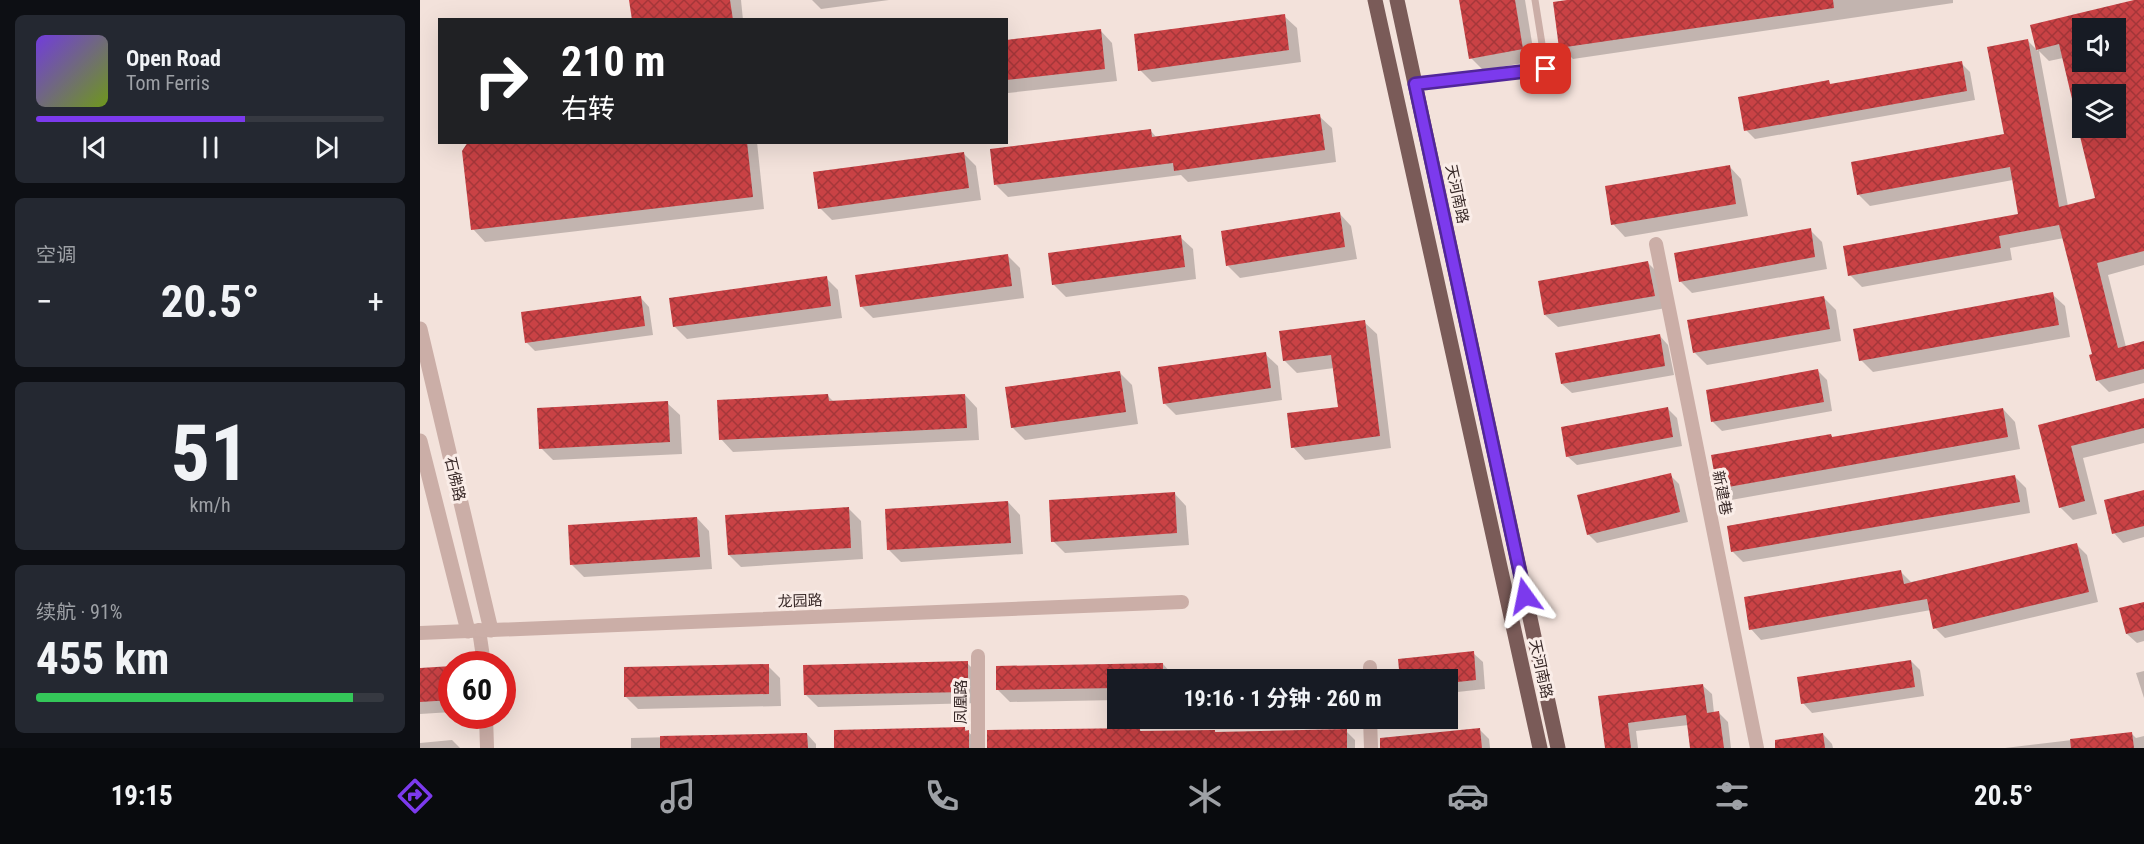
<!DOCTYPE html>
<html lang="zh">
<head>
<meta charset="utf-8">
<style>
  :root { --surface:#171b24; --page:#242831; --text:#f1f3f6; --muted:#9ea1a6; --line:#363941; --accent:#7c3aed }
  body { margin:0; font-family:"Roboto Condensed","Noto Sans SC",sans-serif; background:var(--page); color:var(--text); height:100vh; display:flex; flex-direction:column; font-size:22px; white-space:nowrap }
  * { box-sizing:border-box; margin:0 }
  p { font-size:20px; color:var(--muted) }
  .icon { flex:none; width:33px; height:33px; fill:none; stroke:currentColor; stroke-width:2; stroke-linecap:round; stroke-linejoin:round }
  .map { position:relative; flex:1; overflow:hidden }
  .panel { display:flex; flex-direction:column; gap:15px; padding:15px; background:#0d0f14; width:420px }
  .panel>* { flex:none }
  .guide { position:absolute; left:18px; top:18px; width:570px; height:126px; border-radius:0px; box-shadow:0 6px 24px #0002; background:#202124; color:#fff; overflow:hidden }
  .controls { position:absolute; left:1652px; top:18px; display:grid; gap:12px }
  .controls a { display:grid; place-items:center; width:54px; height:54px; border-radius:0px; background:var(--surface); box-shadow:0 6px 24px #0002; font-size:30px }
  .speed { position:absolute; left:18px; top:651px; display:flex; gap:12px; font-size:30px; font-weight:700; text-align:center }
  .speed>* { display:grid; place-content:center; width:78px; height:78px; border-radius:50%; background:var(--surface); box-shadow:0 6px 24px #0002; line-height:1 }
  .speed .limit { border:9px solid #d22; background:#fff; color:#111 }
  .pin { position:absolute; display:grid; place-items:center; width:51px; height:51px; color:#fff; margin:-26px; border-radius:12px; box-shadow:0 3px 9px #0006 }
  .me { position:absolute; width:66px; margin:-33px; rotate:348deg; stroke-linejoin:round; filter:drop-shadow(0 0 4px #0008) }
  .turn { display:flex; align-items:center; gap:21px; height:126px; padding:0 24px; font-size:27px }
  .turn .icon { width:78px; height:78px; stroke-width:2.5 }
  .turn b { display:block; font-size:42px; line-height:51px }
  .big { font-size:45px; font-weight:700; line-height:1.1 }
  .panel .widget { flex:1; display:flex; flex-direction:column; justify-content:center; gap:9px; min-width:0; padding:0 21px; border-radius:9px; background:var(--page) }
  .panel .dial { align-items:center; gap:0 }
  .dial b { font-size:78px; line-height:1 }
  .song { display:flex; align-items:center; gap:18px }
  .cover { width:72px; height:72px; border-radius:9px; background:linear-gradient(135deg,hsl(260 70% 55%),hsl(80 70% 35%)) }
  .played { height:6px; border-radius:3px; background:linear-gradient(90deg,var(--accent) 60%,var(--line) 60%) }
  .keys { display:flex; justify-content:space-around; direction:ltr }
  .heat { display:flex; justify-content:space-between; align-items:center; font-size:33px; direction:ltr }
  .charge { height:9px; border-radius:4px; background:linear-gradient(90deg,#34c759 91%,var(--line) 0) }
  .trip { position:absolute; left:687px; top:669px; width:351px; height:60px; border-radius:0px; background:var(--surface); box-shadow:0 6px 24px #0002; font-weight:700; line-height:60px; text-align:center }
  .dock { display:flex; height:96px; justify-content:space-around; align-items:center; background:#090b0e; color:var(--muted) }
  .dock .icon { width:42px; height:42px }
  .dock .active { color:var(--accent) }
  .dock b { font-size:27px; color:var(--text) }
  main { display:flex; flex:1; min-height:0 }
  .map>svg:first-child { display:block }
  .shadow { fill:#0003; fill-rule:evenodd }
  .building { fill:url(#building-cross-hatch); fill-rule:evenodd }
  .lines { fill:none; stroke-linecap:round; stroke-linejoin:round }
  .service { stroke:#cbaea7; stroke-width:7 }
  .minor { stroke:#cbaea7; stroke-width:14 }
  .tertiary { stroke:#cbaea7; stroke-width:15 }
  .primary { stroke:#7a5b58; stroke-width:15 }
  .route-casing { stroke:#51269a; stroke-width:15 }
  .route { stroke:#7c3aed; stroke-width:10 }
  .labels { text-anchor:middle; stroke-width:6; stroke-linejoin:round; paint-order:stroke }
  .street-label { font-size:15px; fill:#382928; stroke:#faede8 }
</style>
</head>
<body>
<main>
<section class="panel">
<div class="widget">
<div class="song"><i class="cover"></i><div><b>Open Road</b><p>Tom Ferris</p></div></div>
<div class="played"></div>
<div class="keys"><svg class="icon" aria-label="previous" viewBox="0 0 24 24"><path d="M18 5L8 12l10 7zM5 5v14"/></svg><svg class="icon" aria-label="pause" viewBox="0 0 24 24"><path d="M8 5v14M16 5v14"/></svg><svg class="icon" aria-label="next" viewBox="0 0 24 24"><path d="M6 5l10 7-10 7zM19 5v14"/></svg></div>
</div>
<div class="widget"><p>空调</p>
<div class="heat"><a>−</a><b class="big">20.5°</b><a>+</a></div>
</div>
<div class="widget dial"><b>51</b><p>km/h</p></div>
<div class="widget"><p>续航 · 91%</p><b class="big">455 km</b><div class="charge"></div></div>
</section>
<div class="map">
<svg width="1724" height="748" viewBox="0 0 1724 748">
  <defs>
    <pattern id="building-cross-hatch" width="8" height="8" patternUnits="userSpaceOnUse" patternTransform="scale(1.5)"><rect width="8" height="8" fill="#ca4245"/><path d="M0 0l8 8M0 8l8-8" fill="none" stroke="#a5373a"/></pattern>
  </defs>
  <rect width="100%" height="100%" fill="#f3e2db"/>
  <!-- shadow -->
  <g class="shadow">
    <path d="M211 0H321L323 20H213Z"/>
    <path d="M392 0H469L401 9Z"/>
    <path d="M1041 0H1105L1115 61 1063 70 1051 58Z"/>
    <path d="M1157 0H1533V3L1153 59 1141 47Z"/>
    <path d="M1720 0H1724V265L1688 275 1706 347 1724 343V383L1689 392 1677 380 1674 355 1644 238 1590 248 1592 260 1442 287 1430 275 1600 215 1593 180 1450 206 1438 194 1585 135 1608 41 1618 51 1612 26ZM1662 28H1695V62H1662ZM1619 51 1629 61 1643 58 1676 199 1648 206ZM1662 94H1695V128H1662Z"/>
    <path d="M864 16 877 28 881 62 732 82 720 70Z"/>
    <path d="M680 30 692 43 697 81 588 93 586 92V42Z"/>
    <path d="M1541 63 1550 72 1555 100 1335 139 1326 130 1409 82 1412 86Z"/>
    <path d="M899 116 912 128 916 162 768 182 761 175 588 197 576 185 730 130 737 138Z"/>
    <path d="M50 142H337L344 209 65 242 53 229Z"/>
    <path d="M544 154 556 166 561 200 412 220 400 208Z"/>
    <path d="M1309 166 1321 179 1328 216 1205 237 1193 224Z"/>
    <path d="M919 213 931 226 937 259 820 278 808 266Z"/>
    <path d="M1390 230 1402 242 1407 269 1272 293 1260 281Z"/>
    <path d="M760 237 773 249 776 279 646 297 633 284Z"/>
    <path d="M588 256 600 268 604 298 453 318 441 306Z"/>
    <path d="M1228 263 1240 275 1246 308 1138 327 1125 315Z"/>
    <path d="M406 278 418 290 422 318 267 339 255 327Z"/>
    <path d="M1632 294 1645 306 1650 337 1453 372 1441 360Z"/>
    <path d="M220 297 229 307 233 335 115 351 106 342Z"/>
    <path d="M1403 297 1416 310 1421 341 1287 365 1275 353Z"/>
    <path d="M944 322 957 334 971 448 885 460 873 447 919 408 914 368 877 373 864 360Z"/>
    <path d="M1239 335 1248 345 1254 375 1152 393 1142 384 1137 354Z"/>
    <path d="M845 354 858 366 862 400 756 415 744 403Z"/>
    <path d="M1398 371 1407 380 1412 411 1302 431 1293 422 1287 391Z"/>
    <path d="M700 373 712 385 718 424 605 440 592 427Z"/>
    <path d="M545 395 557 408 559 440 313 452 301 439 408 396 414 402Z"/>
    <path d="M1724 400V443L1663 458 1677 514 1653 520 1640 507 1620 426Z"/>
    <path d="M247 403 260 415 262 454 133 460 121 448Z"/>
    <path d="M1248 409 1257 418 1262 446 1157 465 1147 456Z"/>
    <path d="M1583 409 1595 422 1600 449 1311 500 1298 488 1411 436 1414 438Z"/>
    <path d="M1250 475 1259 484 1268 522 1177 543 1168 534Z"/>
    <path d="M1595 477 1606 488 1610 513 1323 562 1312 551Z"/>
    <path d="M1724 491V537L1703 543 1694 533Z"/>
    <path d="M754 493 766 506 769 545 645 553 633 541Z"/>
    <path d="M588 502 600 515 603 554 481 562 469 550Z"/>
    <path d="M428 508 441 521 443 559 321 567 309 555Z"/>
    <path d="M277 518 289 531 292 569 164 577 152 565Z"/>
    <path d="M1657 545 1667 555 1678 602 1525 638 1515 628 1511 610 1341 640 1331 629 1481 572 1491 582Z"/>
    <path d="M1724 604V641L1717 643 1707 634 1701 609Z"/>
    <path d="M1053 653 1063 662 1065 689 1028 693V680Z"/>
    <path d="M1491 661 1500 670 1504 696 1392 713 1383 703Z"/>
    <path d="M547 663 559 675 560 703 398 707 385 694Z"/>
    <path d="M743 664 751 673 922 669 932 680H698V700L590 702 578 690Z"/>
    <path d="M348 666 360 678 361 706 218 709 206 697Z"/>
    <path d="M32 667V712L0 714V669Z"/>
    <path d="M1724 671V698L1716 673Z"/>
    <path d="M1282 685 1292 694 1294 713H1299L1308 722 1311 748H1272L1269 725 1216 731 1218 748H1186L1180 698Z"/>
    <path d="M544 728 558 741V748H415Z"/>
    <path d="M719 729 723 733 795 731 797 734 926 731 935 740V748H568Z"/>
    <path d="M1060 730 1069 739 1070 748H981Z"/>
    <path d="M1711 733 1716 738 1724 736V748H1585Z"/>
    <path d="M387 734 396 744V748H211V738Z"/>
    <path d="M1403 734 1412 744 1413 748H1378Z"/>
    <path d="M32 740 40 748H0V743Z"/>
  </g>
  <!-- building -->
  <g class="building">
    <path d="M209 0H310L313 20H212Z"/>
    <path d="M1039 0H1095L1103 49 1049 59Z"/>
    <path d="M1147 0H1413L1414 8 1139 48 1133 2Z"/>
    <path d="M1714 0H1724V251L1677 263 1698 348 1724 341V369L1676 381 1669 355 1672 354 1639 225 1579 236 1581 248 1428 276 1423 246 1598 214 1590 167 1437 195 1431 162 1584 134 1567 47 1608 39 1639 207 1675 198 1658 128H1695V94H1662V120H1657L1639 44 1616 50 1610 25ZM1662 28H1695V62H1662Z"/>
    <path d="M865 14 869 50 718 71 714 34Z"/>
    <path d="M681 29 685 69 586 80V40Z"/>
    <path d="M1542 61 1547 91 1324 131 1318 97 1409 80 1410 84Z"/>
    <path d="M900 114 905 150 754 171 753 163 574 185 570 149 731 129 732 137Z"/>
    <path d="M48 142H327L333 197 51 230 42 151Z"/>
    <path d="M544 152 549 188 398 209 393 172Z"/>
    <path d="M1310 165 1316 204 1191 225 1185 186Z"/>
    <path d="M920 212 925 247 806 266 801 231Z"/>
    <path d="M1391 228 1395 257 1259 282 1254 253Z"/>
    <path d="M761 235 765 267 632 285 628 253Z"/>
    <path d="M588 254 592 286 440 307 435 275Z"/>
    <path d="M1228 261 1235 296 1124 315 1118 281Z"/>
    <path d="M407 276 411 306 253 327 249 298Z"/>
    <path d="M1633 292 1639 325 1439 361 1433 329Z"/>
    <path d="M221 296 225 326 105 343 101 312Z"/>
    <path d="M1404 296 1410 329 1273 353 1267 320Z"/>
    <path d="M945 320 960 436 871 448 867 413 918 407 911 355 863 361 859 331Z"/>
    <path d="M1240 334 1245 366 1141 384 1135 353Z"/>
    <path d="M846 352 851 388 743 404 738 367Z"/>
    <path d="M1398 369 1404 402 1291 422 1286 390Z"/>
    <path d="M700 371 706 412 591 428 585 387Z"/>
    <path d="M408 394 409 401 545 394 547 428 299 440 297 400Z"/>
    <path d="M1724 398V428L1651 446 1665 501 1639 508 1618 425Z"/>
    <path d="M248 401 250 442 119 449 117 408Z"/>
    <path d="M1248 407 1253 437 1146 457 1141 427Z"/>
    <path d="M1583 408 1588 437 1297 489 1291 455 1411 434 1412 437Z"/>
    <path d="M1251 473 1260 512 1167 535 1157 495Z"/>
    <path d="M1595 475 1600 502 1311 552 1307 526Z"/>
    <path d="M1724 490V526L1692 534 1684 500Z"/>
    <path d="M755 492 757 533 631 542 629 500Z"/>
    <path d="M588 501 591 543 467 550 465 509Z"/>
    <path d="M429 507 431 548 308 555 305 515Z"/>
    <path d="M277 517 280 557 150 565 148 525Z"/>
    <path d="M1657 543 1669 592 1513 629 1507 599 1329 630 1324 597 1481 570 1484 584Z"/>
    <path d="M1724 602V630L1706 634 1699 608Z"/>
    <path d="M1054 651 1056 680 1028 683V680H980L978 659Z"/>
    <path d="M1491 660 1495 687 1381 704 1377 677Z"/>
    <path d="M548 661V692L384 695 383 665Z"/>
    <path d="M743 663V680H698V688L576 690V666Z"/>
    <path d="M349 664V694L204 697V667Z"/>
    <path d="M32 666V700L0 702V668Z"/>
    <path d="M1283 684 1287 713 1299 711 1304 748H1270L1266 715 1208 723 1211 748H1185L1178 696Z"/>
    <path d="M545 727V731L549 730V748H414V730Z"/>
    <path d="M720 728V731L795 730V732L927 729V748H567V730Z"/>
    <path d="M1060 728 1062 748H960V738Z"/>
    <path d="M1712 732 1714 748H1651L1650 739Z"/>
    <path d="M387 733 388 748H240V736Z"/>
    <path d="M1403 733 1405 748H1355V740Z"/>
  </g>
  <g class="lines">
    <!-- service -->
    <path class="service" d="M995 84 1126 69 1115 0"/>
    <!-- minor -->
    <g class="minor">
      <path d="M1236 244 1337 748"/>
      <path d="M59 630 64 664"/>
      <path d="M0 633 762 602"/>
      <path d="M558 656V748"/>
      <path d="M950 667V680"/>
      <path d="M66 716 67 748"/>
      <path d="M950 718 951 748"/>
    </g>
    <!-- tertiary -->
    <g class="tertiary">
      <path d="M0 329 71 630"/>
      <path d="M0 441 48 631"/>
    </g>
    <!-- primary -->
    <g class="primary">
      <path d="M955 0 1120 748"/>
      <path d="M977 0 1138 748"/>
    </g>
  </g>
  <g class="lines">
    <!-- route casing -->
    <g class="route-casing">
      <path id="route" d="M1105 596 995 84 1126 69"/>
    </g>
    <!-- route -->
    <use href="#route" class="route"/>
  </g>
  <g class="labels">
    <!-- street labels -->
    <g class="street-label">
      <text transform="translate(1037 194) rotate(78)" y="5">天河南路</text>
      <text transform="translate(35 479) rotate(77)" y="5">石佛路</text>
      <text transform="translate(1302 493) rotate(79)" y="5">新建巷</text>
      <text transform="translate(380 601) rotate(-2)" y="5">龙园路</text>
      <text transform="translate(1121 669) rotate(78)" y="5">天河南路</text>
      <text transform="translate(541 702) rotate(-90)" y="5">凤凰路</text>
    </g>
  </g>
</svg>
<div class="controls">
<a><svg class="icon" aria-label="sound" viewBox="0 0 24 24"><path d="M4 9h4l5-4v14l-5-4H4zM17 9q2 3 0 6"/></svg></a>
<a><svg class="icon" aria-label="layers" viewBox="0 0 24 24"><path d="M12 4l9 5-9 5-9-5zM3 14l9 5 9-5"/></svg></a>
</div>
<div class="speed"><div class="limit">60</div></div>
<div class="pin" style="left:1126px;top:69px;background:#d93025"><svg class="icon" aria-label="arrive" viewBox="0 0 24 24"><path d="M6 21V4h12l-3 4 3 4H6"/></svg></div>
<svg class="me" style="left:1105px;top:596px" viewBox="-20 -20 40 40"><path d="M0-17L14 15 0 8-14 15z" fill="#7c3aed" stroke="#fff" stroke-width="4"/></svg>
<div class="trip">19:16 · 1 分钟 · 260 m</div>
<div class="guide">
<div class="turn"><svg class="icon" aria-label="right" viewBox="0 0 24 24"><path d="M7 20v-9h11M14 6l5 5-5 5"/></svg><div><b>210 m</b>右转</div></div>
</div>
</div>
</main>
<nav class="dock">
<b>19:15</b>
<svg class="icon active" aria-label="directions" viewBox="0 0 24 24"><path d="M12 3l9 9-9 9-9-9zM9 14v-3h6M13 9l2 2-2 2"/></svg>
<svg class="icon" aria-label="music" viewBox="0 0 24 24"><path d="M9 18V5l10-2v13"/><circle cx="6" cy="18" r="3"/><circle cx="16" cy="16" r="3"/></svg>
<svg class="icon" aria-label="phone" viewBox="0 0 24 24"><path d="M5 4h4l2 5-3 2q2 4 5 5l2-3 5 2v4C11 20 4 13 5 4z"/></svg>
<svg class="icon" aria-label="climate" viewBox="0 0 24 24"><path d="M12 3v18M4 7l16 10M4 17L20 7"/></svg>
<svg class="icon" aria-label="car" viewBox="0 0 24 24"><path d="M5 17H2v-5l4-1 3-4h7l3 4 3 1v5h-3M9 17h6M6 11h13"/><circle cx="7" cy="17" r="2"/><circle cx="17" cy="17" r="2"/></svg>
<svg class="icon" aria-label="filters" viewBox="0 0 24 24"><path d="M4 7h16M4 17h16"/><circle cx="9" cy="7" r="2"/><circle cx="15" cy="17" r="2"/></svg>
<b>20.5°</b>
</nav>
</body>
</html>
